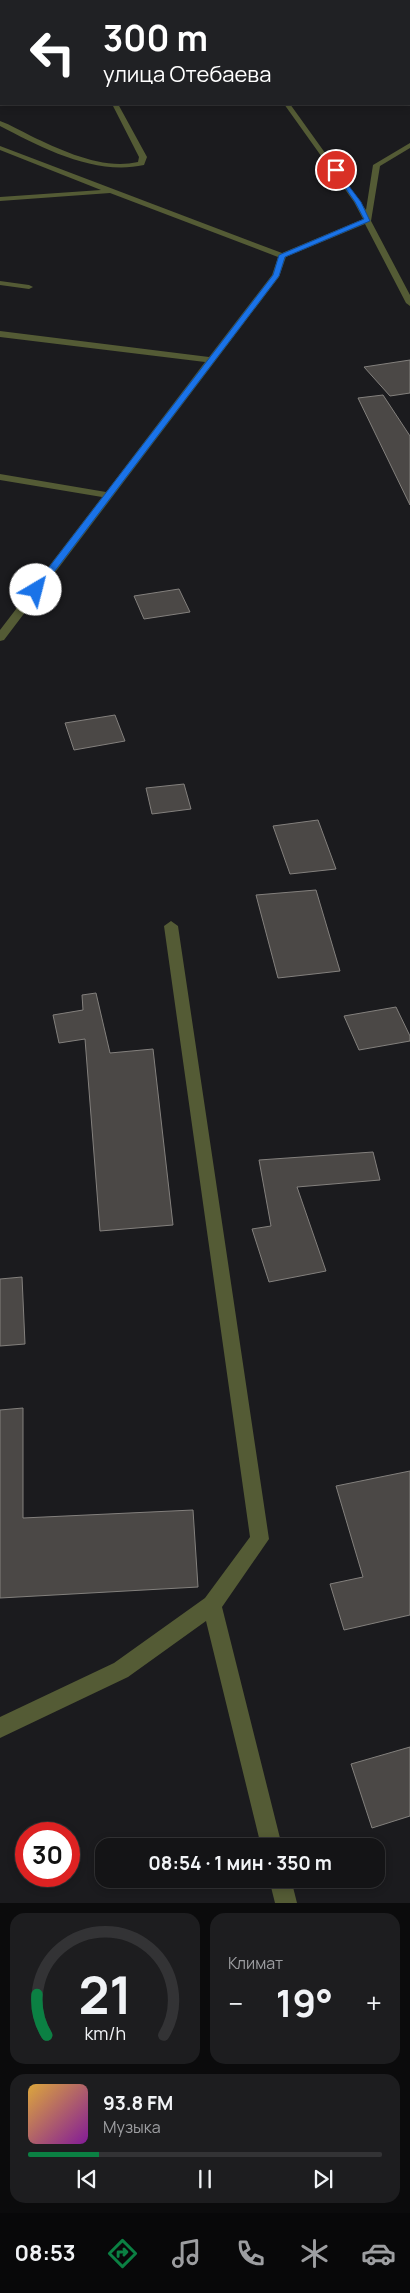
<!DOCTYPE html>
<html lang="ru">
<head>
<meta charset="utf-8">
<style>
  :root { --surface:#141416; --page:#1d1d1f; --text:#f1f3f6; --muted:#9d9ea1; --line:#333335; --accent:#0b8043 }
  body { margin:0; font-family:Manrope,sans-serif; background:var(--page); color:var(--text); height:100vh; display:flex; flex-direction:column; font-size:19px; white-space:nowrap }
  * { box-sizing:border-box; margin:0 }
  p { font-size:16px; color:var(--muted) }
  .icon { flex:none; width:28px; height:28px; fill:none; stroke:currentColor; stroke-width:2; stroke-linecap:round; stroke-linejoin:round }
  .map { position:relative; height:1903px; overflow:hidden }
  .details { display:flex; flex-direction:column; gap:10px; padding:10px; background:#0b0b0c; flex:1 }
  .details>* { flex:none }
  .hud { position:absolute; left:0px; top:0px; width:410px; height:105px; box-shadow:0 2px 8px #0003,0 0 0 1px var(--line); background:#202124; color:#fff; overflow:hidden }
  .speed { position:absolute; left:15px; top:1822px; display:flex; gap:10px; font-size:25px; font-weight:700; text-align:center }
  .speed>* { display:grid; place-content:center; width:65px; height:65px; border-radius:50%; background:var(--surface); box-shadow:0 2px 8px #0003,0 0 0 1px var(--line); line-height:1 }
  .speed .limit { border:8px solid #d22; background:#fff; color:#111 }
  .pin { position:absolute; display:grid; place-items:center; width:42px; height:42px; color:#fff; margin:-21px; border:2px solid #fff; border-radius:50%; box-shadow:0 1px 5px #0007 }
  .me { position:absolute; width:55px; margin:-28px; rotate:37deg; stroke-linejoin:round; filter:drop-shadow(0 0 4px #0008) }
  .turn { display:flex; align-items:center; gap:18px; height:105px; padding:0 20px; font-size:22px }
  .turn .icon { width:65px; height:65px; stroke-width:2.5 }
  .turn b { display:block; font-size:35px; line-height:42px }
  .big { font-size:38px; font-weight:700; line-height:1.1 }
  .details .tile { flex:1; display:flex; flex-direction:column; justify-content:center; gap:8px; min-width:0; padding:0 18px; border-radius:15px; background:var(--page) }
  .details .dial { align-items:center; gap:0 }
  .dial svg { height:130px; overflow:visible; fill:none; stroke:var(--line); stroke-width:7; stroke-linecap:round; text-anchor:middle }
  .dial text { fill:var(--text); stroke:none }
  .song { display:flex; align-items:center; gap:15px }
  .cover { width:60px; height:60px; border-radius:8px; background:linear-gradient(135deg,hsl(40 70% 55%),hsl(290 70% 35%)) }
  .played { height:5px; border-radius:2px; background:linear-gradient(90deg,var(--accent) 20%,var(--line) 20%) }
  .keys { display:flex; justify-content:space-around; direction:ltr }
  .heat { display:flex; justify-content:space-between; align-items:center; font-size:28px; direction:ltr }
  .details .tiles { flex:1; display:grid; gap:10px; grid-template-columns:1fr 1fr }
  .tile:last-child { grid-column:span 2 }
  .trip { position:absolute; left:95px; top:1838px; width:290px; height:50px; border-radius:15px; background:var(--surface); box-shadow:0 2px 8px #0003,0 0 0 1px var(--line); font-weight:700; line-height:50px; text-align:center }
  .dock { display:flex; height:80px; justify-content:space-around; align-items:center; background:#080809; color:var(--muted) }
  .dock .icon { width:35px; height:35px }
  .dock .current { color:var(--accent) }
  .dock b { font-size:22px; color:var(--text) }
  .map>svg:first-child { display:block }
  .building { fill:#4b4846; stroke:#83807d }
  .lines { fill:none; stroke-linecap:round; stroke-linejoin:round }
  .service { fill:#545b35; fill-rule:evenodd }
  .minor { fill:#545b35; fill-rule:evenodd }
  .route { fill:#1a73e8; stroke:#114b97 }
</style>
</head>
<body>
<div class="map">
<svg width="410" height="1903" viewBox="0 0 410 1903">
  <rect width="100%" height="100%" fill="#1b1b1e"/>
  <!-- building -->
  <g class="building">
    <path d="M410 360V393L390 396 364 367Z"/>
    <path d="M383 395 410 436V505L358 398Z"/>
    <path d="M179 589 190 612 144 619 134 596Z"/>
    <path d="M115 715 125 741 74 750 65 723Z"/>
    <path d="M184 784 191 809 152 814 146 788Z"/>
    <path d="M318 820 336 869 290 874 273 826Z"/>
    <path d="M316 890 340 971 278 978 256 895Z"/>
    <path d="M96 993 110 1053 153 1049 173 1225 100 1231 85 1039 59 1043 53 1015 83 1010 82 995Z"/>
    <path d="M396 1007 410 1036V1041L359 1050 344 1016Z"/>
    <path d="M373 1152 380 1180 297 1187 326 1271 269 1282 252 1229 271 1226 259 1160Z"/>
    <path d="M22 1277 25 1344 0 1346V1279Z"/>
    <path d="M23 1408V1518L193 1510 198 1587 0 1598V1410Z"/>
    <path d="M410 1471V1615L344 1630 330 1584 363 1577 336 1486Z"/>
    <path d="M410 1747V1816L372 1828 351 1764Z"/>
  </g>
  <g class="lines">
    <!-- service -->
    <g class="service">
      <rect x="0" y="7" width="1" height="4"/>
      <path d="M112 104H118L147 157 144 165C95 176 42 148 0 126V121C11 125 21 131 31 136 63 151 102 170 138 162L139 157Z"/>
      <path d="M0 281 29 285 33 287 29 289 0 285Z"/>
    </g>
    <!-- minor -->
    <g class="minor">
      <rect x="210" y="0" width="6" height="1"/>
      <path d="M389 0H395L396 1H390Z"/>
      <path d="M409 16H410V21L409 20Z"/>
      <path d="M284 104H290L366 210 373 165 410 143V148L380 166 371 221 410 295V306L406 303 365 224 286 257 279 277 4 640 0 641V630L102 497 0 480V474L106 492 205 362 0 337V331L209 357 272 275 278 257 110 193 0 201V197L101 190 0 150V146L282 253 363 219 354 202Z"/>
      <path d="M171 921 178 926 269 1539 222 1607 282 1846H261L206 1621 128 1677 0 1738V1717L114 1663 205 1598 250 1537 164 926Z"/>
      <path d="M269 1879H291L297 1903H275Z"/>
    </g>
  </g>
  <!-- route -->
  <path class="route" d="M336 169 361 202 370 221 285 257 279 276 39 592H33V588L273 275 279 255 364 219 355 202 333 170Z"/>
</svg>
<div class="speed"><div class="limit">30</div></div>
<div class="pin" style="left:336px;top:170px;background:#d93025"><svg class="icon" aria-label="arrive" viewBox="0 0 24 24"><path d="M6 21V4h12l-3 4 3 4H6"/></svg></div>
<svg class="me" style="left:36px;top:590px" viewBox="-20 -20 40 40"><circle r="19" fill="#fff"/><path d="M0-13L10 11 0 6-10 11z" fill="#1a73e8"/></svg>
<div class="trip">08:54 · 1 мин · 350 m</div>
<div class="hud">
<div class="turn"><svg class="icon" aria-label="left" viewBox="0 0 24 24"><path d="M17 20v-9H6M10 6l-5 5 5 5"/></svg><div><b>300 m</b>улица Отебаева</div></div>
</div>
</div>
<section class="details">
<div class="tiles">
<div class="tile dial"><svg viewBox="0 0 100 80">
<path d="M14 69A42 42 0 1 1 86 69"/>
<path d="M14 69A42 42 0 0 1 8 44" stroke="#0b8043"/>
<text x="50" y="56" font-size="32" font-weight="700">21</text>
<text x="50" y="72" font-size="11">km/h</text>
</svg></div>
<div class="tile"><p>Климат</p>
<div class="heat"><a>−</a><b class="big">19°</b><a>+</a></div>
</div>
<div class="tile">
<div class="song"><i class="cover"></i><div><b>93.8 FM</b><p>Музыка</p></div></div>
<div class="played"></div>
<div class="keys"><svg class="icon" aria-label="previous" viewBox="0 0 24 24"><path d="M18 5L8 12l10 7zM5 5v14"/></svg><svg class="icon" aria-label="pause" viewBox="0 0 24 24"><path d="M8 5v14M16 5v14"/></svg><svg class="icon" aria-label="next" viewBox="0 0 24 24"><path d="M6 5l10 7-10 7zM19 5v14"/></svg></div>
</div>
</div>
</section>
<nav class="dock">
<b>08:53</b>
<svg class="icon current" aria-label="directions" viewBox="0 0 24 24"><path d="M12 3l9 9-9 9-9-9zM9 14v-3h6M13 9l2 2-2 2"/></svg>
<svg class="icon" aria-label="music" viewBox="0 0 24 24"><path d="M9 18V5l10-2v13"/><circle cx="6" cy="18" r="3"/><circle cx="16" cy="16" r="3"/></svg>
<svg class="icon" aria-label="phone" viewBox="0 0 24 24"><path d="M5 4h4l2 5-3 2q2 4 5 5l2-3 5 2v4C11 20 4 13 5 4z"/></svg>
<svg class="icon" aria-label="climate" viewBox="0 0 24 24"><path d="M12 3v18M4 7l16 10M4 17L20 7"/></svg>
<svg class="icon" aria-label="car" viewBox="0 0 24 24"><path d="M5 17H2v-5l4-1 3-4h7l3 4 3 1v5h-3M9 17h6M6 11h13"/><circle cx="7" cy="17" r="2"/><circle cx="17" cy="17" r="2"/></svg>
</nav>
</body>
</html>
